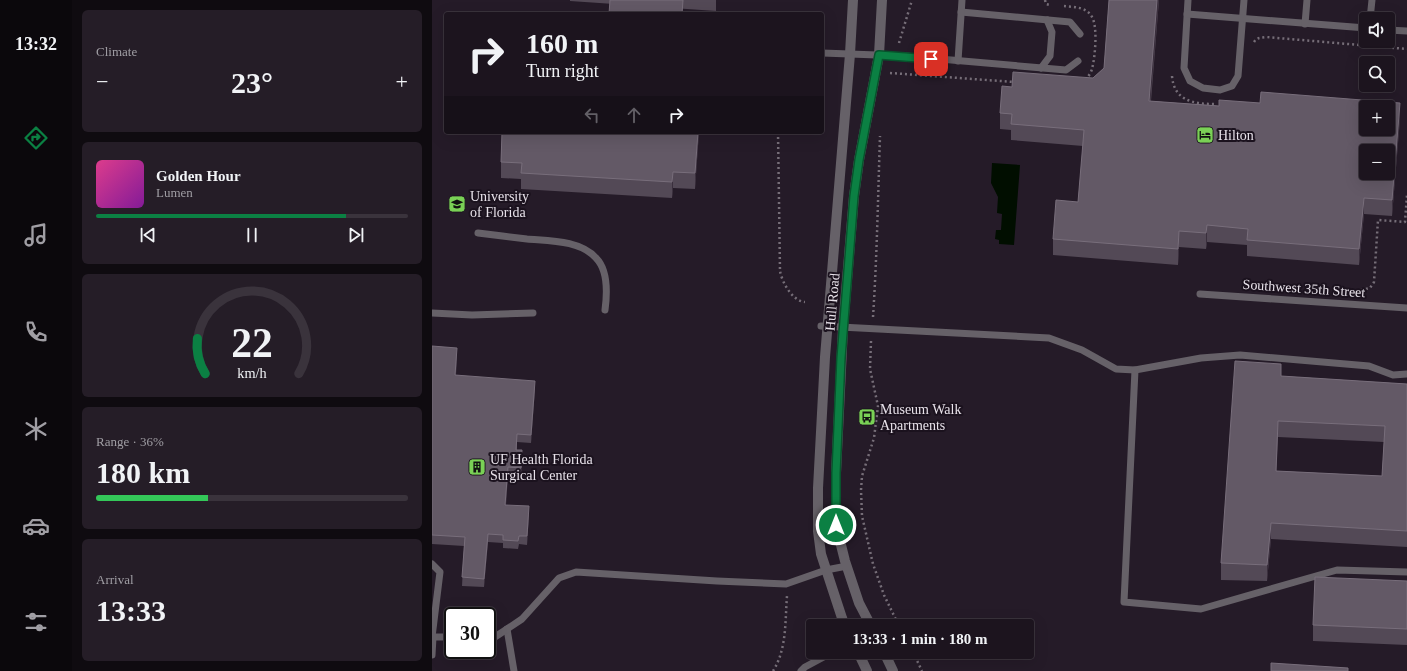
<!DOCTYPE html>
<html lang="en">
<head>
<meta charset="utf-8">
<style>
  :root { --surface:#1c141e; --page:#251d27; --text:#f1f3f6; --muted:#a09ea4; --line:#3a333c; --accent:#0b8043 }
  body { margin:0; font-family:Georgia,serif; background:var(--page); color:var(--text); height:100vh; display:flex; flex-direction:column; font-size:15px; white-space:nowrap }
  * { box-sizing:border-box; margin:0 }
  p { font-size:13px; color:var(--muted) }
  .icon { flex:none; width:22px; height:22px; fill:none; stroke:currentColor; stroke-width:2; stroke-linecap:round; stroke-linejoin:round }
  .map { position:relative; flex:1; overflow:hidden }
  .details { display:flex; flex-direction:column; gap:10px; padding:10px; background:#0f0b10; width:360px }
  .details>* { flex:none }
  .banner { position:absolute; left:12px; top:12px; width:380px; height:122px; border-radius:4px; box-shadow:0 4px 16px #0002,0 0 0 1px var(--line); background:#1c141e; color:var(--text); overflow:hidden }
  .tools { position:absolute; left:927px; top:12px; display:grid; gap:8px }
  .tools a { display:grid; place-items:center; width:36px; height:36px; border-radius:4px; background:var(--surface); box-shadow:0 4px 16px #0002,0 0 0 1px var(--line); font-size:20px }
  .speed { position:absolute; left:12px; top:607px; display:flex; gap:8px; font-size:20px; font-weight:700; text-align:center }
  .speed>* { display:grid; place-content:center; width:52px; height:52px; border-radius:50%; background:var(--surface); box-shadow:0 4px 16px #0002,0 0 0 1px var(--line); line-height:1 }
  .speed .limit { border:2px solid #111; border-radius:6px; background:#fff; color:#111 }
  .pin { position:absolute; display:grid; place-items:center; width:34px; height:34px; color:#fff; margin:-17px; border-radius:8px; box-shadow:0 2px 6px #0006 }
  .me { position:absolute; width:44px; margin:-22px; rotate:0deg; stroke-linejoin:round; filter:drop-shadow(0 0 3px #0008) }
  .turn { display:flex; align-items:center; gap:14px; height:84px; padding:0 16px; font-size:18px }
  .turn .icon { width:52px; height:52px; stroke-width:2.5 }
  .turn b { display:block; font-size:28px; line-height:34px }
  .lanes { display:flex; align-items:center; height:38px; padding:0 16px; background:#0003; justify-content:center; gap:20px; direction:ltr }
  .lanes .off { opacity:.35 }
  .big { font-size:30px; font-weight:700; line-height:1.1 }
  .details .card { flex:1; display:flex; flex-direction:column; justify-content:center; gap:6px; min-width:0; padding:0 14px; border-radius:6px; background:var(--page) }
  .details .dial { align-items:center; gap:0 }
  .dial svg { height:104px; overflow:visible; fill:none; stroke:var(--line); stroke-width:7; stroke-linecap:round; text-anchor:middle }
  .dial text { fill:var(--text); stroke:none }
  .song { display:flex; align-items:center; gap:12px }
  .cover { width:48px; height:48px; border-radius:6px; background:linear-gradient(135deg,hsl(330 70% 55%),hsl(290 70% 35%)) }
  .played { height:4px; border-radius:2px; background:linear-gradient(90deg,var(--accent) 80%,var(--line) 80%) }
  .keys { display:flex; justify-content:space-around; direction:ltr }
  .heat { display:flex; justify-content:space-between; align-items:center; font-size:22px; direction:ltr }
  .charge { height:6px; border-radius:3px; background:linear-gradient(90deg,#34c759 36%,var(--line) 0) }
  .trip { position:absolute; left:374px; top:619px; width:228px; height:40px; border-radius:4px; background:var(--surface); box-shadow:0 4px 16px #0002,0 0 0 1px var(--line); font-weight:700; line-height:40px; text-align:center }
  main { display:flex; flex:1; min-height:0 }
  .tabs { display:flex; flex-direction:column; width:72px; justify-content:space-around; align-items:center; background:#0b080c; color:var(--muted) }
  .tabs .icon { width:28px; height:28px }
  .tabs .active { color:var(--accent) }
  .tabs b { font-size:18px; color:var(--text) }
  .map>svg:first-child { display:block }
  .water { fill:#010e00 }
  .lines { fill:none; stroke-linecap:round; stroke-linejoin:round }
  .path { stroke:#766e78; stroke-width:2.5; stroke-dasharray:2 3; stroke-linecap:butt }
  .lane { stroke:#666168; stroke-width:7 }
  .street { stroke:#666168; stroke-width:10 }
  .wall { fill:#534956; fill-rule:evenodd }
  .shaded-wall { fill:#3a2f3d }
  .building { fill:#635966; stroke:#786e7b; fill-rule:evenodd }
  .route-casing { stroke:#07532c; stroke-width:10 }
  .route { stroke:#0b8043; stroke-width:7 }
  .labels { text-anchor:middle; stroke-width:4; stroke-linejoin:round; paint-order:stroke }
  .poi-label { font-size:14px; fill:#e8e2ea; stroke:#1b121e; text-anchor:start }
  .street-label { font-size:14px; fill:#e8e2ea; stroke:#1b121e }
</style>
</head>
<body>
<main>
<nav class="tabs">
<b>13:32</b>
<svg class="icon active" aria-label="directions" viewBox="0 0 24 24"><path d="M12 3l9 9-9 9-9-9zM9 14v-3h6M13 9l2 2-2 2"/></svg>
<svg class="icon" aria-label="music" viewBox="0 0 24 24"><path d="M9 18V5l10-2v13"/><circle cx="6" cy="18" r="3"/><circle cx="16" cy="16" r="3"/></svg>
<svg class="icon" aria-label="phone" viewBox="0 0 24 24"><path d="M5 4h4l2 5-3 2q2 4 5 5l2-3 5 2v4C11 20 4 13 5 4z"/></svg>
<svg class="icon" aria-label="climate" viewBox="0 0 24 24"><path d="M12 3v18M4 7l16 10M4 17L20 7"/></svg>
<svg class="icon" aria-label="car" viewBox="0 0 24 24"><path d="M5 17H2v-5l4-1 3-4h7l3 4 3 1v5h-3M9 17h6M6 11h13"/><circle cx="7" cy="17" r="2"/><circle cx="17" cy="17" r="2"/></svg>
<svg class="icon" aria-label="filters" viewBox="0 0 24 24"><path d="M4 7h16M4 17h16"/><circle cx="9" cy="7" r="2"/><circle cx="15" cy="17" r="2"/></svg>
</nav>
<section class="details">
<div class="card"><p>Climate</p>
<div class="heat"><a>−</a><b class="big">23°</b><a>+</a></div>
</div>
<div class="card">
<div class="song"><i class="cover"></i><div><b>Golden Hour</b><p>Lumen</p></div></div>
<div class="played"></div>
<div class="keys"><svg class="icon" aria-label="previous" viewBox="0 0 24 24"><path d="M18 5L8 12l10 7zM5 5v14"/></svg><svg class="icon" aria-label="pause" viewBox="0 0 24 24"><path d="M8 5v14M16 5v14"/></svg><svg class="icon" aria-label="next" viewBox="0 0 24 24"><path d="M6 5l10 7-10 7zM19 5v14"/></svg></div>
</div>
<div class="card dial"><svg viewBox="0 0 100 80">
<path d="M14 69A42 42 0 1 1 86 69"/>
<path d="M14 69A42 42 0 0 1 8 42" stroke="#0b8043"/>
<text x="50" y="56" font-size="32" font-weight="700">22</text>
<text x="50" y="72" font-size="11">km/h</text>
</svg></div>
<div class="card"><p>Range · 36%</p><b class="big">180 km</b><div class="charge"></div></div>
<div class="card"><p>Arrival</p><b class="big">13:33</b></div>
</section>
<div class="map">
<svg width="975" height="671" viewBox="0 0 975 671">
  <rect width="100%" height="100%" fill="#251b28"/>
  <!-- water -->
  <path class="water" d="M560 163 588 165 582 245 567 244V240L563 239 564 230H569L570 214 565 213 566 197 559 183Z"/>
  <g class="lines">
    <!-- path -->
    <g class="path">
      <path d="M613 0 614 4 618 5"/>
      <path d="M632 6C642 7 655 7 660 17 666 27 663 58 660 69 659 73 656 77 653 80"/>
      <path d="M822 42C825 37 829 38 834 37L975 49"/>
      <path d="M467 43 480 0"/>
      <path d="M458 73 582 82"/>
      <path d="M740 76C742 101 762 104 782 104"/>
      <path d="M346 132 348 271C350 282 360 301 373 302"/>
      <path d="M929 290 938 288 942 282 946 220 973 222 975 195"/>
      <path d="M441 317C445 256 446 196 448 136"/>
      <path d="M439 341 438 369 446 406 442 438 430 476 429 490 430 516 441 564 452 595 467 626"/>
      <path d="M481 652 490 671"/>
      <path d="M341 671C355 649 353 621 355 596"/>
    </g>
    <!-- lane -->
    <g class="lane">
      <path d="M756 0 752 68 758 81 771 88 788 90 800 86 806 76 812 0"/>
      <path d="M529 12 638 22 648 34"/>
      <path d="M755 14 934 28"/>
      <path d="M938 19 940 0"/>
      <path d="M873 24 875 0"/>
      <path d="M956 30 975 31"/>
      <path d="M390 53 473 56 634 70 646 61"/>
      <path d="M526 61 530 0"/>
      <path d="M609 68 618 56 620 32 615 20"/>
      <path d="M46 233C62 235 79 237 95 239 117 241 148 240 164 258 176 270 175 295 173 310"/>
      <path d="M768 294 975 308"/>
      <path d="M0 313 40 315 101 313"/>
      <path d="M389 326 617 338 650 350 684 369 703 370 769 358 808 355 937 366 961 375 975 374"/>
      <path d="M703 370 692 602 769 609 905 570 975 572"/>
      <path d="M0 564 8 572 0 637"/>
      <path d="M75 629 82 671"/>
      <path d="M55 639H60L90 619 127 578 144 572 285 581 354 584 394 570 415 566"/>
      <path d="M0 655 1 637H21"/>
      <path d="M369 671 373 667 401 652"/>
    </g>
    <!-- street -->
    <g class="street">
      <path d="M413 626 410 618 389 554 386 531V488L393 357 418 54 421 0"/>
      <path d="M439 626 427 603 413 561 404 525V473L411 328 422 196 427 160 447 55 450 0"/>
      <path d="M426 652 435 671"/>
      <path d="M452 652 461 671"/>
    </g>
  </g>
  <!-- wall -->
  <g class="wall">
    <path d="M138 0H284V11L138 1Z"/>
    <path d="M677 0H727L719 101 787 106 968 119 960 216 932 214 927 265 815 256V245L775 242 774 249 747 247 746 265 621 255V239L646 202 651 146 579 140V130L568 129V113L580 87 661 78 672 68Z"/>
    <path d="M70 132H267L263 189 241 188 240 198 89 189V179L69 178V162Z"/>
    <path d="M0 346 25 357 24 375 103 389 99 443 85 442V450L90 459 89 476 76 475 74 505 97 515 95 545 87 544 86 549 71 548V543L56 542 52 587 30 586 32 546 0 544Z"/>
    <path d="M849 376 975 384V547L839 539 835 581 789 580V563ZM846 437 952 442 950 476 844 471Z"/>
    <path d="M975 581V645L881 641V625Z"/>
  </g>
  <!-- shaded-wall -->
  <g class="shaded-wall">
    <path d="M251 0V14H250Z"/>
    <path d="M725 0H727L717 117V101Z"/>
    <path d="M968 103V119L960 216V200Z"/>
    <path d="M266 132H267L263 189V173Z"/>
    <path d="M241 172V188L240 198V182Z"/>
    <path d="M932 198V214L927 265V249Z"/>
    <path d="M775 225V242L774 249V233Z"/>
    <path d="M747 231V247L746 265V249Z"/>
    <path d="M25 348V357L23 384V375Z"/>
    <path d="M103 381V389L99 443V435Z"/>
    <path d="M846 421V437L844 487V471Z"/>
    <path d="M90 450V459L89 476V468Z"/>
    <path d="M76 467V475L73 513V505Z"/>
    <path d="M97 506V515L95 545V536Z"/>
    <path d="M839 523V539L835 581V565Z"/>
    <path d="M56 534V542L52 587V579Z"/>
  </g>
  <!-- building -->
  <g class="building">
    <path d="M178 0H251L250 14H177Z"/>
    <path d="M677 0H725L717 101 787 106V100L828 103 829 92 968 103 960 200 932 198 927 249 815 240 816 229 775 225 774 233 747 231 746 249 621 239 624 200 646 202 652 130 579 124 580 114 568 113 570 86 580 87 581 72 661 78 672 68ZM934 107H956V129H934ZM934 151H956V173H934Z"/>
    <path d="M70 132H266L263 173 241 172 240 182 89 173 90 163 69 162Z"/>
    <path d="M0 346 25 348 23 375 103 381 99 435 85 434 84 450H90L89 468 76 467 73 505 97 506 95 536H87L86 541 71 540V535L56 534 52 579 30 577 33 537 0 535Z"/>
    <path d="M803 361 849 364V376L975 384V531L839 523 835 565 789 563ZM846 421 953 426 950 476 844 471Z"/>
    <path d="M883 577 975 581V629L881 625Z"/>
    <path d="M839 663 916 668V671H839Z"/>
  </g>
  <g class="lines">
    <!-- route casing -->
    <g class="route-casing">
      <path id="route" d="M404 525V473L409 358 422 196 427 160 447 55 499 59"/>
    </g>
    <!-- route -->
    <use href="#route" class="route"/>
  </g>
  <!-- icons -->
  <defs>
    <g id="hotel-square" transform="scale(0.9)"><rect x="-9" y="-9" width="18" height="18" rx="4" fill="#7ad156" stroke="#1b121e"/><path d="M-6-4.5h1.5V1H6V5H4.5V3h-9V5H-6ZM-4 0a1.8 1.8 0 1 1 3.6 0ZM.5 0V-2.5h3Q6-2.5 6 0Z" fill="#111"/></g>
    <g id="university-square" transform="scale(0.9)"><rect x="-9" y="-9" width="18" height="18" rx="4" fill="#7ad156" stroke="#1b121e"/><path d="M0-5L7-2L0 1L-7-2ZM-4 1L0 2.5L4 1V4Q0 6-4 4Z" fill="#111"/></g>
    <g id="bus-square" transform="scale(0.9)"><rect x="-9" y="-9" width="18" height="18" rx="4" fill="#7ad156" stroke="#1b121e"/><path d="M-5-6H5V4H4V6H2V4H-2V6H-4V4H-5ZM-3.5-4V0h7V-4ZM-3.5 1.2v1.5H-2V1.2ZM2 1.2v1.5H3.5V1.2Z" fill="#111"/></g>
    <g id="building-square" transform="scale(0.9)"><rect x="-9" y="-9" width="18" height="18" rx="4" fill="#7ad156" stroke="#1b121e"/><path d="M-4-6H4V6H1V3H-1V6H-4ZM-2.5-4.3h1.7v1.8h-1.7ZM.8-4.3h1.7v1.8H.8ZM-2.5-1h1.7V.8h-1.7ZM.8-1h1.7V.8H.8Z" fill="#111"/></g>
  </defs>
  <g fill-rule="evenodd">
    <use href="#hotel-square" x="773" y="135"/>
    <use href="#university-square" x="25" y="204"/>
    <use href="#bus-square" x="435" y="417"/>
    <use href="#building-square" x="45" y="467"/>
  </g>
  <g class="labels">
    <!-- poi labels -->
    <g class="poi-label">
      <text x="786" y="140">Hilton</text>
      <text x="38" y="201">University<tspan x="38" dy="16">of Florida</tspan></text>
      <text x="448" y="414">Museum Walk<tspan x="448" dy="16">Apartments</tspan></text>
      <text x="58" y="464">UF Health Florida<tspan x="58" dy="16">Surgical Center</tspan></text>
    </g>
    <!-- street labels -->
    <g class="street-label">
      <text transform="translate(872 288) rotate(4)" y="5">Southwest 35th Street</text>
      <text transform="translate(400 302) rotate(-85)" y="5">Hull Road</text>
    </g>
  </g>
</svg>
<div class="tools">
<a><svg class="icon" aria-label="sound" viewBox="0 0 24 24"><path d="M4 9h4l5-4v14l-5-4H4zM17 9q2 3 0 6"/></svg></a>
<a><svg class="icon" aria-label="search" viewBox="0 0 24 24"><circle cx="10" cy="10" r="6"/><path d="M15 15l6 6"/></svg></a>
<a>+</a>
<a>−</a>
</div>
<div class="speed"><div class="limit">30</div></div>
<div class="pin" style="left:499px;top:59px;background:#d93025"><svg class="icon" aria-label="arrive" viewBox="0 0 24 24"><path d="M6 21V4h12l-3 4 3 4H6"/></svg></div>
<svg class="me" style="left:404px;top:525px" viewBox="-20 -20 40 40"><circle r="17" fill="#0b8043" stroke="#fff" stroke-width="3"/><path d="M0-11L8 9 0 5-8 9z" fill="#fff"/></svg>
<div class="trip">13:33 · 1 min · 180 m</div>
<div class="banner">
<div class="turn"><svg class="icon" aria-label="right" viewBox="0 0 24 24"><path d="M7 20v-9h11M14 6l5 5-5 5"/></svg><div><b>160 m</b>Turn right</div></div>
<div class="lanes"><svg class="icon off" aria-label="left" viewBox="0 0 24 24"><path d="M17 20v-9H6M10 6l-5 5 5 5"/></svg><svg class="icon off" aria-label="ahead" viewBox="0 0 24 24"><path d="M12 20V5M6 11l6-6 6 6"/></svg><svg class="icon" aria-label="right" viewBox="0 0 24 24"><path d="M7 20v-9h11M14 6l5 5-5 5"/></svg></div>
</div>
</div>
</main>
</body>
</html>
